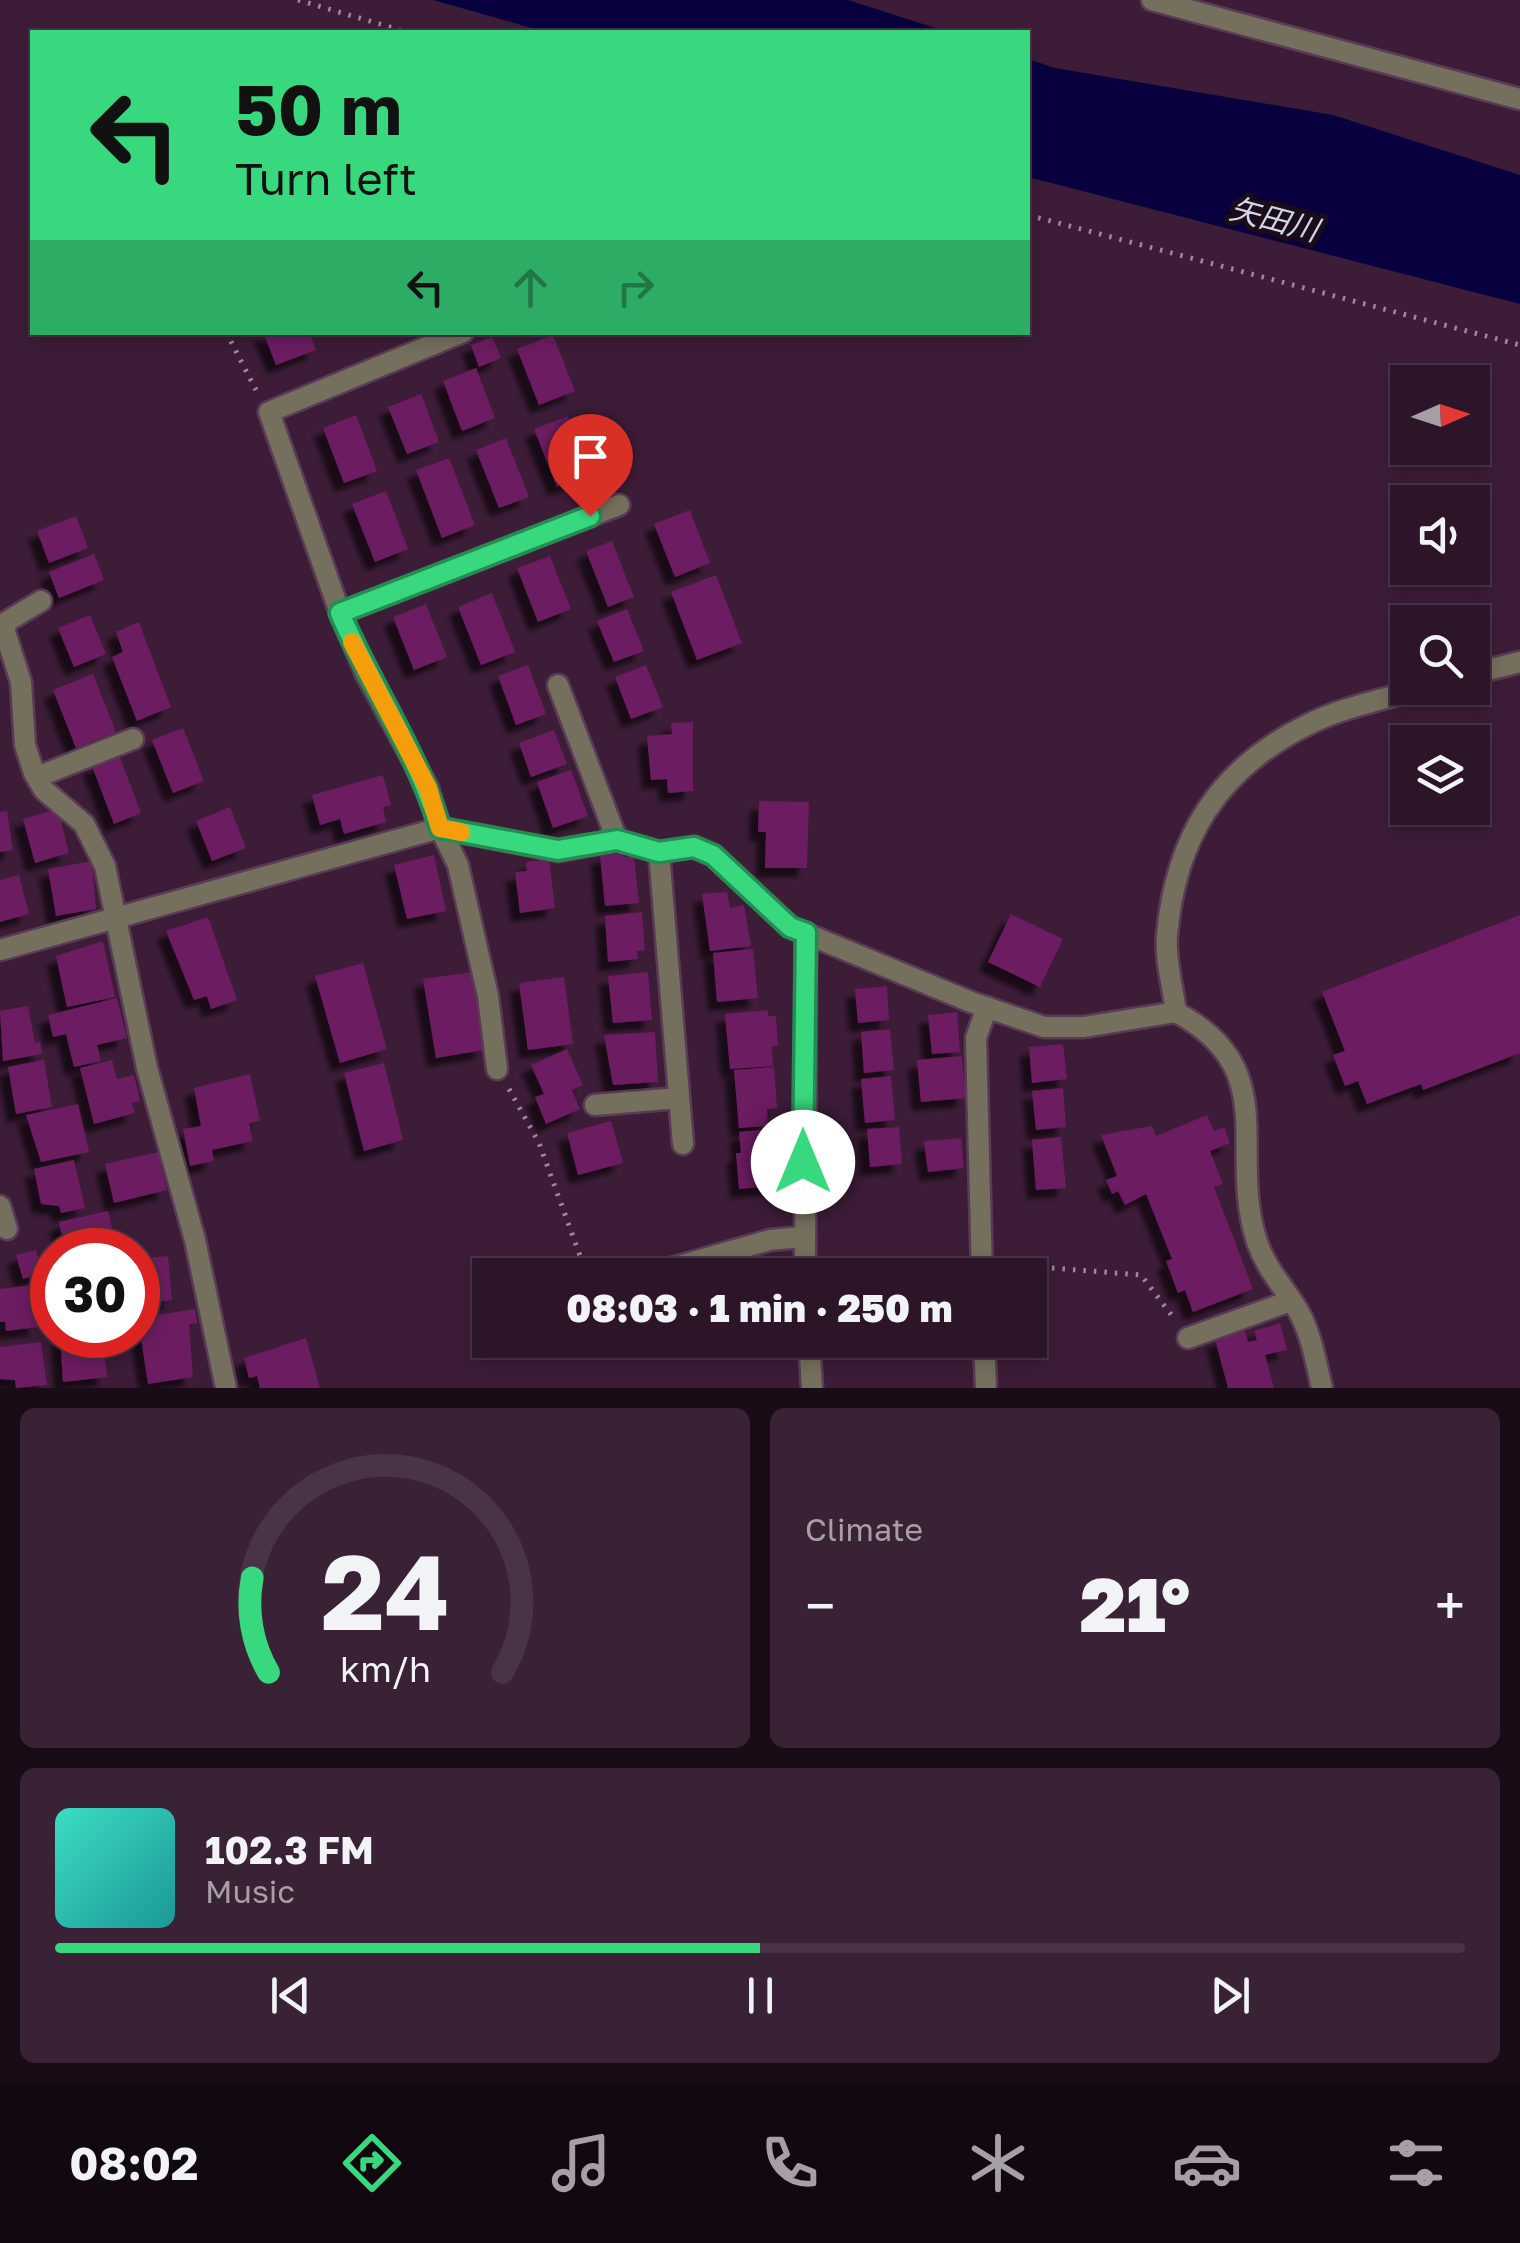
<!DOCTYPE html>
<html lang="en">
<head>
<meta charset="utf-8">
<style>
  :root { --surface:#2d1529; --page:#392235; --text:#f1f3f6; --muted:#a79fa8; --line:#483446; --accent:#38d87f }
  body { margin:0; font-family:"Golos Text","Noto Sans JP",sans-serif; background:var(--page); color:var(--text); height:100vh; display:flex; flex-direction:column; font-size:38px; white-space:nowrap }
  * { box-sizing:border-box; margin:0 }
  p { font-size:32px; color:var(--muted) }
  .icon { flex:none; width:55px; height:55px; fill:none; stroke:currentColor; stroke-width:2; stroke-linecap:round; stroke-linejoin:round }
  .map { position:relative; height:1388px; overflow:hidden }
  .sheet { display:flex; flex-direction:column; gap:20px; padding:20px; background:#190c17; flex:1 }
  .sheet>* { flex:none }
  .top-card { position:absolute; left:30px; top:30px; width:1000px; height:305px; border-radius:0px; box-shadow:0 5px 15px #0003,0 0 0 2px var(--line); background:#38d87f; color:#111; overflow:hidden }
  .needle { width:65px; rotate:87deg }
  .fabs { position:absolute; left:1390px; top:365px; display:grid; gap:20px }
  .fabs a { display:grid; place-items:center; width:100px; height:100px; border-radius:0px; background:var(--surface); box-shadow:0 5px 15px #0003,0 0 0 2px var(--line); font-size:50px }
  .speed { position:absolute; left:30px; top:1228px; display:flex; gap:20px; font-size:50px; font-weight:700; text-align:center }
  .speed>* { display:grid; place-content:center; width:130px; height:130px; border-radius:50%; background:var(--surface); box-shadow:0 5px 15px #0003,0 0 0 2px var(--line); line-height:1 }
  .speed .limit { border:15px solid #d22; background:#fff; color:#111 }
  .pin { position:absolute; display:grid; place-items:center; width:85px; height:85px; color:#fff; margin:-102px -42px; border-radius:50% 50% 50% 0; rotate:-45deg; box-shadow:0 0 10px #0007 }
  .pin .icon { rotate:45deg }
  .me { position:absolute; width:110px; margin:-55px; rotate:0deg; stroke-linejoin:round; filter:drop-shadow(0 0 8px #0008) }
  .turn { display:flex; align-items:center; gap:35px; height:210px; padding:0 40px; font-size:45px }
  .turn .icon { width:130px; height:130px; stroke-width:2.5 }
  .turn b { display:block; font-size:70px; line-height:85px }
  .lanes { display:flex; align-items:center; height:95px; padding:0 40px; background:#0003; justify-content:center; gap:50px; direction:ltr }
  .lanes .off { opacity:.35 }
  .big { font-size:75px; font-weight:800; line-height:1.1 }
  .sheet .widget { flex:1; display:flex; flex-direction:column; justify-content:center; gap:15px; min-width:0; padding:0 35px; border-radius:15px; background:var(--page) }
  .sheet .dial { align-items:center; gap:0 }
  .dial svg { height:260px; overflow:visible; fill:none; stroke:var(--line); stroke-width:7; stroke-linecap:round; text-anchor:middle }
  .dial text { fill:var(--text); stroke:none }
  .song { display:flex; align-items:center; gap:30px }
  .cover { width:120px; height:120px; border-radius:15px; background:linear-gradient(135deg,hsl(170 70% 55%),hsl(180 70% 35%)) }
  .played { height:10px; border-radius:5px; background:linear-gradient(90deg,var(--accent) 50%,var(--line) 50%) }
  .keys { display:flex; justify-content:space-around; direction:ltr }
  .heat { display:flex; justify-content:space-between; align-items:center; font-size:55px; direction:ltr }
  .sheet .tiles { flex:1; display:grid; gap:20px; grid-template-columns:1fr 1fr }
  .widget:last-child { grid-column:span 2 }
  .trip { position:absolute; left:472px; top:1258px; width:575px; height:100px; border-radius:0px; background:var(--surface); box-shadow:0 5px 15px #0003,0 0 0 2px var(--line); font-weight:800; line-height:100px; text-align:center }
  .tabs { display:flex; height:160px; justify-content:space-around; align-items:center; background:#120810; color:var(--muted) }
  .tabs .icon { width:70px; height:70px }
  .tabs .active { color:var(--accent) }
  .tabs b { font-size:45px; color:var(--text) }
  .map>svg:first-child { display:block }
  .water { fill:#08003e }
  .building { fill:#6c1c61; filter:url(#shadow) }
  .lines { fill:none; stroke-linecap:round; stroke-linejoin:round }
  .street-casing { stroke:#5a3b55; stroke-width:25 }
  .path { stroke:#a1869c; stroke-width:5; stroke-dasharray:2.5 8; stroke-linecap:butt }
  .street { stroke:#75705d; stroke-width:20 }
  .route-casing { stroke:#248c53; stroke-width:25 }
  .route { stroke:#38d87f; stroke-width:18 }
  .slow { stroke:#f59e0b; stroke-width:18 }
  .labels { text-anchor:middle; stroke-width:10; stroke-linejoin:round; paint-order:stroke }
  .water-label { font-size:30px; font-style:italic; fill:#ced5ed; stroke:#1b0c18 }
</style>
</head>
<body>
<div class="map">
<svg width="1520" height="1388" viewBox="0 0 1520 1388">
  <defs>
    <filter id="shadow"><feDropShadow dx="-9" dy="9" stdDeviation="2.5" flood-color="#0009"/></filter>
  </defs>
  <rect width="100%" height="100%" fill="#3c1c37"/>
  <!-- water -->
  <g class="water">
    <path d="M433 0H848L948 32H546Z"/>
    <path d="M1028 59 1055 68 1333 115 1520 175V304L1028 177Z"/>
  </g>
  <!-- building -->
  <g class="building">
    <path d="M263 332H309L316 350 276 365Z"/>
    <path d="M553 335 575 391 539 405 517 349Z"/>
    <path d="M492 337 501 358 479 367 471 345Z"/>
    <path d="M476 368 495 418 462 431 443 381Z"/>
    <path d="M421 394 439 442 407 454 388 407Z"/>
    <path d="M356 415 377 471 344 483 323 428Z"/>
    <path d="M568 416 590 474 557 487 534 429Z"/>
    <path d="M506 438 529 497 499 508 476 450Z"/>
    <path d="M449 458 475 525 442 538 416 470Z"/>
    <path d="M386 491 408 549 375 562 352 504Z"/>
    <path d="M690 510 710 563 675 577 654 524Z"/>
    <path d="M76 516 88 548 49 563 37 531Z"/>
    <path d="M612 541 634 597 608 607 586 551Z"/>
    <path d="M94 554 104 580 59 598 49 572Z"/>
    <path d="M550 556 571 609 538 622 517 568Z"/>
    <path d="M716 575 742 643 697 660 671 592Z"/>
    <path d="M492 593 515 652 481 665 458 607Z"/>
    <path d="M426 604 447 657 414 670 393 617Z"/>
    <path d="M627 609 644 651 614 662 597 621Z"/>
    <path d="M90 615 106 654 74 667 58 628Z"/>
    <path d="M139 622 171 707 137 721 112 657 123 652 116 632Z"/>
    <path d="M528 665 546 714 516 725 498 676Z"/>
    <path d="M646 665 663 707 631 719 615 677Z"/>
    <path d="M93 674 116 732 76 748 53 690Z"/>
    <path d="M693 722V791L668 793 667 779 651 780 647 736 672 734 671 723Z"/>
    <path d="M183 728 204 781 173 793 152 740Z"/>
    <path d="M554 730 567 764 531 777 519 743Z"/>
    <path d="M119 755 141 813 114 824 92 766Z"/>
    <path d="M571 770 588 816 553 828 537 782Z"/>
    <path d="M383 775 391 805 383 807 386 822 344 834 340 819 320 825 312 795Z"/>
    <path d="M759 801 809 802 807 868H765L766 832H758Z"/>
    <path d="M230 807 246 848 212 861 196 821Z"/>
    <path d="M58 809 69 853 35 863 23 819Z"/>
    <path d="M7 811 13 850 0 852V812Z"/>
    <path d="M622 853 623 857 634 856 639 903 605 906 600 855Z"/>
    <path d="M434 855 446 911 407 919 394 865Z"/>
    <path d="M549 859 555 908 520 913 515 872 527 871 526 862Z"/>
    <path d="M92 861 96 909 56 916 48 869Z"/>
    <path d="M19 875 29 914 0 922V880Z"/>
    <path d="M727 892 730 908 744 905 751 946 710 951 702 894Z"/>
    <path d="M642 912 645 950 637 951 638 959 608 962 605 916Z"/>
    <path d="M1011 914 1063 939 1040 987 988 962Z"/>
    <path d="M1520 915V1053L1423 1090 1421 1084 1367 1104 1358 1081 1345 1086 1333 1055 1345 1051 1322 992Z"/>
    <path d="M208 917 237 1000 211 1009 207 996 194 1000 166 931Z"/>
    <path d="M103 941 115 997 67 1007 56 956Z"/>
    <path d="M753 949 758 998 717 1002 713 953Z"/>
    <path d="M363 963 387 1049 340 1063 315 976Z"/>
    <path d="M472 972 484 1050 436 1058 423 979Z"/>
    <path d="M648 972 652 1020 613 1023 608 976Z"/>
    <path d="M564 977 573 1044 528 1050 519 983Z"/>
    <path d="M887 986 889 1020 858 1023 855 989Z"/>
    <path d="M117 998 127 1038 97 1045 101 1061 74 1067 66 1034 53 1037 48 1015Z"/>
    <path d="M28 1006 35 1043 40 1042 42 1054 3 1061 0 1011Z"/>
    <path d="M768 1010V1016H776L778 1046H772L773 1066 730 1069 725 1014Z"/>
    <path d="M957 1012 960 1052 932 1054 928 1015Z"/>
    <path d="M890 1029 894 1070 864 1073 861 1032Z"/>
    <path d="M655 1032 658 1082 613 1085 604 1035Z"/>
    <path d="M1063 1044 1067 1079 1032 1083 1029 1047Z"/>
    <path d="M567 1049 583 1085 572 1090 580 1109 546 1124 535 1097 544 1094 531 1065Z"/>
    <path d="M962 1056 966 1098 921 1102 917 1060Z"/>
    <path d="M44 1060 52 1107 16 1114 8 1067Z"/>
    <path d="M112 1060 117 1079 134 1075 140 1101 132 1103 135 1113 94 1124 80 1068Z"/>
    <path d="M384 1063 403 1140 364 1151 344 1073Z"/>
    <path d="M774 1067 777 1108 767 1109 768 1126 739 1128 734 1070Z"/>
    <path d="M250 1074 260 1121 249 1123 253 1141 212 1150 214 1161 190 1166 183 1129 201 1126 194 1088Z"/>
    <path d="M891 1076 895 1120 865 1123 861 1079Z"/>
    <path d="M1063 1088 1066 1127 1036 1130 1032 1091Z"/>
    <path d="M78 1104 89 1152 41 1162 26 1115Z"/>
    <path d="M1207 1115 1214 1131 1224 1127 1230 1143 1210 1151 1223 1184 1214 1187 1253 1289 1193 1312 1185 1290 1178 1293 1166 1261 1172 1259 1146 1194 1125 1205 1118 1191 1112 1194 1106 1180 1117 1176 1101 1135 1152 1126 1156 1136Z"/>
    <path d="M611 1121 623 1163 578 1175 567 1133Z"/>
    <path d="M793 1127 796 1158 782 1159 784 1185 739 1189 736 1153H741L739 1132Z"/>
    <path d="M899 1127 902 1164 870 1167 867 1129Z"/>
    <path d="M1061 1137 1066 1188 1036 1190 1032 1140Z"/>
    <path d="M961 1138 964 1168 928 1172 924 1141Z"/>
    <path d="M158 1152 167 1190 114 1203 105 1164Z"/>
    <path d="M74 1160 85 1208 61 1213 59 1206 41 1204 34 1169Z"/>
    <path d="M108 1211 117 1250H65L59 1222Z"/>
    <path d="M36 1250 42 1273 23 1279 16 1255Z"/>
    <path d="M168 1256 172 1300 139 1304 138 1259Z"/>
    <path d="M32 1285 38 1327 6 1331 5 1322H0V1289Z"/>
    <path d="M195 1309 197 1323 189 1324 193 1377 148 1384 138 1318Z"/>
    <path d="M1280 1323 1287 1350 1265 1355 1274 1388H1228L1215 1339 1245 1331 1248 1342 1257 1340 1254 1331Z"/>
    <path d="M60 1335H102L107 1377 63 1382Z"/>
    <path d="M306 1338 320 1388H260L257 1376 249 1378 244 1358Z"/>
    <path d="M41 1342 47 1385 16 1388 15 1380 0 1379V1347Z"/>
  </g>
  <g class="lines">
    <!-- street casing -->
    <g class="street-casing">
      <g id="street">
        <path d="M1152 0 1520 99"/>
        <path d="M463 332 269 412 340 613 366 674 428 788 440 828 458 865 488 996 497 1069"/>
        <path d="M41 601 6 622 5 632 21 682 25 745 34 773 44 790 84 824 105 866 147 1068 195 1240 226 1388"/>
        <path d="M340 613 619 505"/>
        <path d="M1472 674 1520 662"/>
        <path d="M558 685 617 840"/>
        <path d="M37 777 133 739"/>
        <path d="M659 852 683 1144"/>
        <path d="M0 950 440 828 559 851 617 840 659 852 694 847 713 855 790 927 971 1002 1044 1027H1084L1176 1012"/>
        <path d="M595 1105 679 1098"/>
        <path d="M0 1206 7 1229"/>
        <path d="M647 1275 770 1240 803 1237"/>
        <path d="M805 1275 806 933"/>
        <path d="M982 1275 976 1038 987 1007"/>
        <path d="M1188 1338 1290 1301"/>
        <path d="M809 1340 812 1388"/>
        <path d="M984 1340 986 1388"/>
        <path d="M1322 1388C1316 1363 1312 1337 1300 1314 1286 1289 1267 1271 1257 1242 1227 1149 1284 1070 1176 1012 1173 988 1165 960 1167 936 1175 838 1218 769 1307 725 1342 707 1386 699 1423 688"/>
      </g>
    </g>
    <!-- path -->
    <g class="path">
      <path d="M298 0 407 32"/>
      <path d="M1028 215 1520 345"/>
      <path d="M226 332 256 390"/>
      <path d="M509 1089 539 1143 587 1275"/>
      <path d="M1052 1268 1141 1275 1176 1321"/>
    </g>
    <!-- street -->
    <use href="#street" class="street"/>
  </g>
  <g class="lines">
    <!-- route casing -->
    <g class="route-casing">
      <path id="route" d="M590 516 340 613C371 686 417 752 440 828L558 850 617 840 659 852 694 847 713 855 790 927 806 933 803 1162"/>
    </g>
    <!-- route -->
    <use href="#route" class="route"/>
    <!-- slow -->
    <path class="slow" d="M352 642 428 788 440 828 461 832"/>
  </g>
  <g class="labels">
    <!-- water labels -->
    <g class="water-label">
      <text transform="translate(1274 220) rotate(15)" y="10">矢田川</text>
    </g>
  </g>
</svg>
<div class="fabs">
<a><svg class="needle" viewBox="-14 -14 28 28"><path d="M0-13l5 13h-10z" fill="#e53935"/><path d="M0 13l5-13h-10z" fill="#a79fa8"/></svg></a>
<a><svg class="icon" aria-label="sound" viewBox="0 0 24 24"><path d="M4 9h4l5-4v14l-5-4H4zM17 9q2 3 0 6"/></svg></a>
<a><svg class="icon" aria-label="search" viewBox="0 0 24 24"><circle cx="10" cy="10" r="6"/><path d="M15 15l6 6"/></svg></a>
<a><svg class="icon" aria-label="layers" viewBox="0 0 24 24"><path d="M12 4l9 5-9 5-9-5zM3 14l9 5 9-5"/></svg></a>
</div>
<div class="speed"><div class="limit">30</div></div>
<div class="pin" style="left:590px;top:516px;background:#d93025"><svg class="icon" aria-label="arrive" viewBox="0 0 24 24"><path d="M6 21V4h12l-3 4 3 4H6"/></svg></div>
<svg class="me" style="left:803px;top:1162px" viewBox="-20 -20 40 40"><circle r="19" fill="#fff"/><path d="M0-13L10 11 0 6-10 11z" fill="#38d87f"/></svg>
<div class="trip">08:03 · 1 min · 250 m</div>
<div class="top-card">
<div class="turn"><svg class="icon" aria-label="left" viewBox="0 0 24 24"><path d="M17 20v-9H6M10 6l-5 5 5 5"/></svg><div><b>50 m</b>Turn left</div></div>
<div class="lanes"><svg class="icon" aria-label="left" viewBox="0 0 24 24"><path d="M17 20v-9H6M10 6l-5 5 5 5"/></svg><svg class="icon off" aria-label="ahead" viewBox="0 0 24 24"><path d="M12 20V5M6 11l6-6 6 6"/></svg><svg class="icon off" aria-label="right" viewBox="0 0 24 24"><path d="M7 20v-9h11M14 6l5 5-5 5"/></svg></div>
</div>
</div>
<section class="sheet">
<div class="tiles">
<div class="widget dial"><svg viewBox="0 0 100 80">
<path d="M14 69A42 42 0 1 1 86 69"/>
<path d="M14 69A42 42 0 0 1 9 40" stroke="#38d87f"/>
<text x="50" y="56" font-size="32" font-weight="700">24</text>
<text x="50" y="72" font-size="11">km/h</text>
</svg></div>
<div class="widget"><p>Climate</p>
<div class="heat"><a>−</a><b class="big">21°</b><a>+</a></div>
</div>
<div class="widget">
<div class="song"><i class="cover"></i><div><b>102.3 FM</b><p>Music</p></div></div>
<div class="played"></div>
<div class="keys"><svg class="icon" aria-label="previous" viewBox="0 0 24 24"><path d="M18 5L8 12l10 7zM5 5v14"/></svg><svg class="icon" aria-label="pause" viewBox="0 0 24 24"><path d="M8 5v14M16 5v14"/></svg><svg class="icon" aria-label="next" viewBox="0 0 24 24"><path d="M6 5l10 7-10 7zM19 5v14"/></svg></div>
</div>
</div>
</section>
<nav class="tabs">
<b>08:02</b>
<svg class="icon active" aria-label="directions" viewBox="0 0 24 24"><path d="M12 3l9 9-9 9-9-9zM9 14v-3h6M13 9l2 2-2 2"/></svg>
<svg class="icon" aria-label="music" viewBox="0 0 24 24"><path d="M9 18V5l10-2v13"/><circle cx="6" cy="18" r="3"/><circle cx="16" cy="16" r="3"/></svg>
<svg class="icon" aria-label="phone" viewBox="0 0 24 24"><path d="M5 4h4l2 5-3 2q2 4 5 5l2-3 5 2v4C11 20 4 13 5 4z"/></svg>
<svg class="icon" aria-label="climate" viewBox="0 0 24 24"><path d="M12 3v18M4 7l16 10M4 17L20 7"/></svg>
<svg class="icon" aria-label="car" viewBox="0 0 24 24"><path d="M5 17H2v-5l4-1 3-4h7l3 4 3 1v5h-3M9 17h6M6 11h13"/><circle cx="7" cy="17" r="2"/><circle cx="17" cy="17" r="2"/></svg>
<svg class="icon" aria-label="filters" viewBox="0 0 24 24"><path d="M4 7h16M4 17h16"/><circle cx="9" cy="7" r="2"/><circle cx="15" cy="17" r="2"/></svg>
</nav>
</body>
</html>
